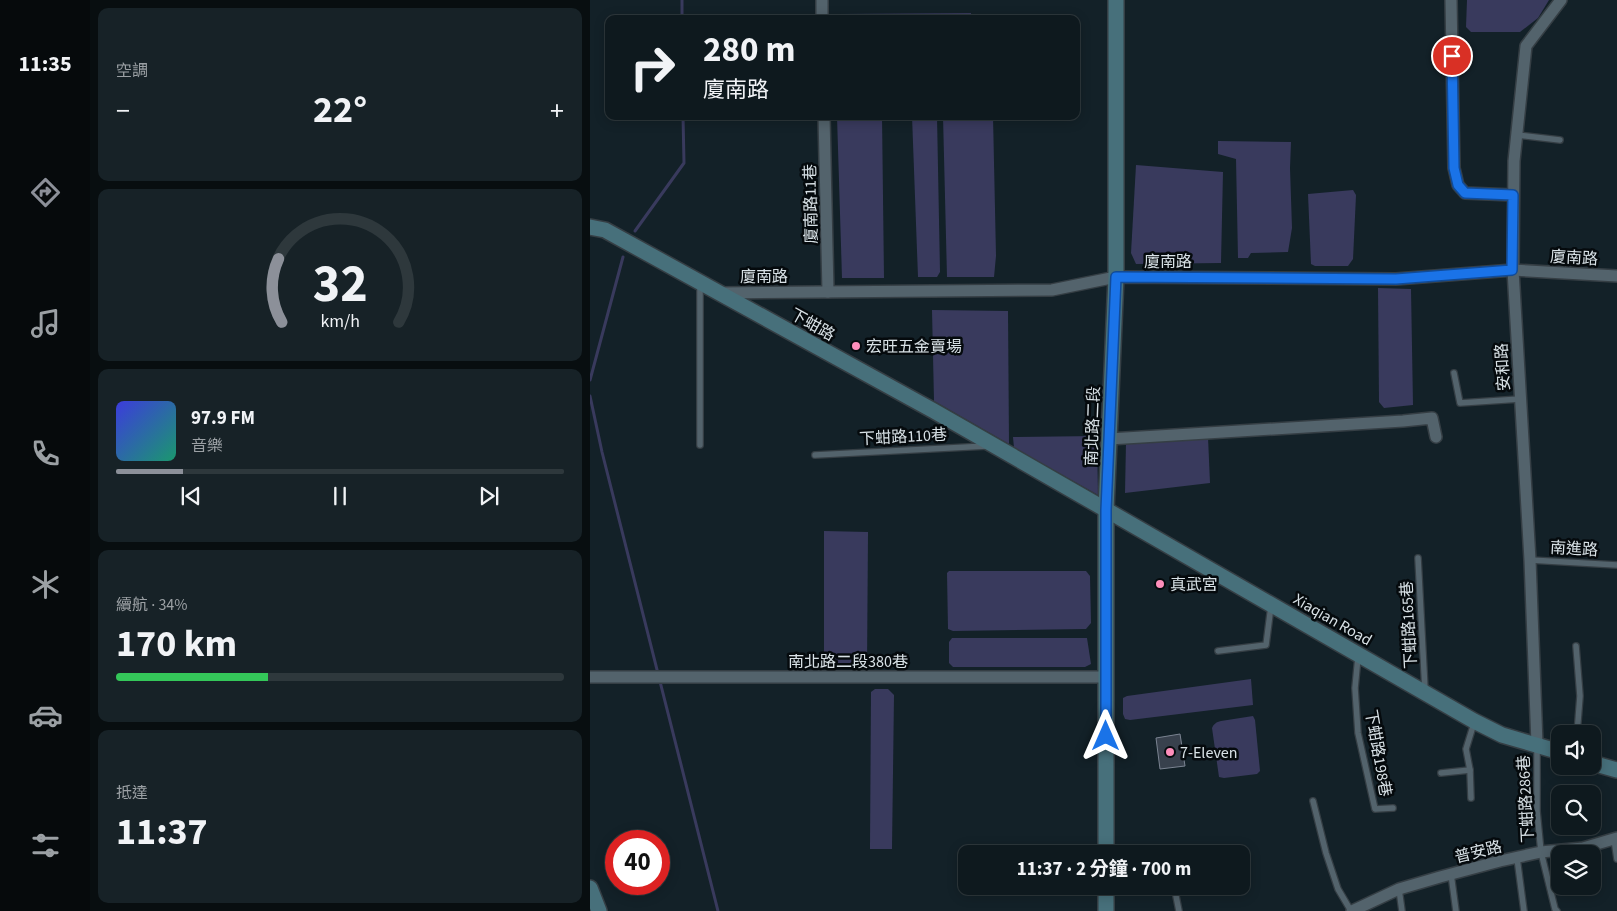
<!DOCTYPE html>
<html lang="zh-TW">
<head>
<meta charset="utf-8">
<style>
  :root { --surface:#0e191e; --page:#172227; --text:#f1f3f6; --muted:#9ba0a4; --line:#2e383c; --accent:#8c9099 }
  body { margin:0; font-family:"Source Sans 3","Noto Sans TC",sans-serif; background:var(--page); color:var(--text); height:100vh; display:flex; flex-direction:column; font-size:19px; white-space:nowrap }
  * { box-sizing:border-box; margin:0 }
  p { font-size:16px; color:var(--muted) }
  .icon { flex:none; width:28px; height:28px; fill:none; stroke:currentColor; stroke-width:2; stroke-linecap:round; stroke-linejoin:round }
  .map { position:relative; flex:1; overflow:hidden }
  .drawer { display:flex; flex-direction:column; gap:8px; padding:8px; background:#080e10; width:500px }
  .drawer>* { flex:none }
  .top-card { position:absolute; left:15px; top:15px; width:475px; height:105px; border-radius:10px; box-shadow:0 2px 12px #0003,0 0 0 1px var(--line); background:#0e191e; color:var(--text); overflow:hidden }
  .buttons { position:absolute; left:961px; top:725px; display:grid; gap:10px }
  .buttons a { display:grid; place-items:center; width:50px; height:50px; border-radius:10px; background:var(--surface); box-shadow:0 2px 12px #0003,0 0 0 1px var(--line); font-size:25px }
  .speed { position:absolute; left:15px; top:830px; display:flex; gap:10px; font-size:25px; font-weight:700; text-align:center }
  .speed>* { display:grid; place-content:center; width:65px; height:65px; border-radius:50%; background:var(--surface); box-shadow:0 2px 12px #0003,0 0 0 1px var(--line); line-height:1 }
  .speed .limit { border:8px solid #d22; background:#fff; color:#111 }
  .pin { position:absolute; display:grid; place-items:center; width:42px; height:42px; color:#fff; margin:-21px; border:2px solid #fff; border-radius:50%; box-shadow:0 1px 5px #0007 }
  .me { position:absolute; width:55px; margin:-28px; rotate:0deg; stroke-linejoin:round; filter:drop-shadow(0 0 4px #0008) }
  .turn { display:flex; align-items:center; gap:18px; height:105px; padding:0 15px; font-size:22px }
  .turn .icon { width:65px; height:65px; stroke-width:2.5 }
  .turn b { display:block; font-size:35px; line-height:42px }
  .big { font-size:38px; font-weight:700; line-height:1.1 }
  .drawer .tile { flex:1; display:flex; flex-direction:column; justify-content:center; gap:8px; min-width:0; padding:0 18px; border-radius:10px; background:var(--page) }
  .drawer .dial { align-items:center; gap:0 }
  .dial svg { height:130px; overflow:visible; fill:none; stroke:var(--line); stroke-width:7; stroke-linecap:round; text-anchor:middle }
  .dial text { fill:var(--text); stroke:none }
  .song { display:flex; align-items:center; gap:15px }
  .cover { width:60px; height:60px; border-radius:8px; background:linear-gradient(135deg,hsl(240 70% 55%),hsl(160 70% 35%)) }
  .played { height:5px; border-radius:2px; background:linear-gradient(90deg,var(--accent) 15%,var(--line) 15%) }
  .keys { display:flex; justify-content:space-around; direction:ltr }
  .heat { display:flex; justify-content:space-between; align-items:center; font-size:28px; direction:ltr }
  .charge { height:8px; border-radius:4px; background:linear-gradient(90deg,#34c759 34%,var(--line) 0) }
  .trip { position:absolute; left:368px; top:845px; width:292px; height:50px; border-radius:10px; background:var(--surface); box-shadow:0 2px 12px #0003,0 0 0 1px var(--line); font-weight:700; line-height:50px; text-align:center }
  main { display:flex; flex:1; min-height:0 }
  .menu { display:flex; flex-direction:column; width:90px; justify-content:space-around; align-items:center; background:#060a0c; color:var(--muted) }
  .menu .icon { width:35px; height:35px }
  .menu .active { color:var(--accent) }
  .menu b { font-size:22px; color:var(--text) }
  .map>svg:first-child { display:block }
  .water { fill:#393a5d }
  .lines { fill:none; stroke-linecap:round; stroke-linejoin:round }
  .stream { stroke:#393a5d; stroke-width:3 }
  .building { fill:#38414d; stroke:#7b8492 }
  .lane-casing { stroke:#353e44; stroke-width:8 }
  .street-casing { stroke:#353e44; stroke-width:14 }
  .secondary-casing { stroke:#353e44; stroke-width:18 }
  .lane { stroke:#53636c; stroke-width:5.5 }
  .street { stroke:#53636c; stroke-width:11 }
  .secondary { stroke:#47707b; stroke-width:15 }
  .route-casing { stroke:#114b97; stroke-width:12 }
  .route { stroke:#1a73e8; stroke-width:9 }
  .poi-dot { fill:#fe8ebb; stroke:#050a0d; stroke-width:2 }
  .labels { text-anchor:middle; stroke-width:5; stroke-linejoin:round; paint-order:stroke }
  .street-label { font-size:16px; fill:#d8e1e6; stroke:#050a0d }
  .poi-label { font-size:16px; fill:#d8e1e6; stroke:#050a0d; text-anchor:start }
</style>
</head>
<body>
<main>
<nav class="menu">
<b>11:35</b>
<svg class="icon active" aria-label="directions" viewBox="0 0 24 24"><path d="M12 3l9 9-9 9-9-9zM9 14v-3h6M13 9l2 2-2 2"/></svg>
<svg class="icon" aria-label="music" viewBox="0 0 24 24"><path d="M9 18V5l10-2v13"/><circle cx="6" cy="18" r="3"/><circle cx="16" cy="16" r="3"/></svg>
<svg class="icon" aria-label="phone" viewBox="0 0 24 24"><path d="M5 4h4l2 5-3 2q2 4 5 5l2-3 5 2v4C11 20 4 13 5 4z"/></svg>
<svg class="icon" aria-label="climate" viewBox="0 0 24 24"><path d="M12 3v18M4 7l16 10M4 17L20 7"/></svg>
<svg class="icon" aria-label="car" viewBox="0 0 24 24"><path d="M5 17H2v-5l4-1 3-4h7l3 4 3 1v5h-3M9 17h6M6 11h13"/><circle cx="7" cy="17" r="2"/><circle cx="17" cy="17" r="2"/></svg>
<svg class="icon" aria-label="filters" viewBox="0 0 24 24"><path d="M4 7h16M4 17h16"/><circle cx="9" cy="7" r="2"/><circle cx="15" cy="17" r="2"/></svg>
</nav>
<section class="drawer">
<div class="tile"><p>空調</p>
<div class="heat"><a>−</a><b class="big">22°</b><a>+</a></div>
</div>
<div class="tile dial"><svg viewBox="0 0 100 80">
<path d="M14 69A42 42 0 1 1 86 69"/>
<path d="M14 69A42 42 0 0 1 12 30" stroke="#8c9099"/>
<text x="50" y="56" font-size="32" font-weight="700">32</text>
<text x="50" y="72" font-size="11">km/h</text>
</svg></div>
<div class="tile">
<div class="song"><i class="cover"></i><div><b>97.9 FM</b><p>音樂</p></div></div>
<div class="played"></div>
<div class="keys"><svg class="icon" aria-label="previous" viewBox="0 0 24 24"><path d="M18 5L8 12l10 7zM5 5v14"/></svg><svg class="icon" aria-label="pause" viewBox="0 0 24 24"><path d="M8 5v14M16 5v14"/></svg><svg class="icon" aria-label="next" viewBox="0 0 24 24"><path d="M6 5l10 7-10 7zM19 5v14"/></svg></div>
</div>
<div class="tile"><p>續航 · 34%</p><b class="big">170 km</b><div class="charge"></div></div>
<div class="tile"><p>抵達</p><b class="big">11:37</b></div>
</section>
<div class="map">
<svg width="1027" height="911" viewBox="0 0 1027 911">
  <rect width="100%" height="100%" fill="#132128"/>
  <!-- water -->
  <g class="water">
    <path d="M877 0H959L948 18 930 32H881L876 27Z"/>
    <path d="M381 13V19H249V14Z"/>
    <path d="M247 116H292L294 278H252Z"/>
    <path d="M322 116H347L350 272 347 277H328Z"/>
    <path d="M353 116H403L406 256 404 277H357Z"/>
    <path d="M628 141 701 142 700 168 702 228 698 252 661 253 658 258H648L646 159 628 154Z"/>
    <path d="M546 165 633 172 631 263 546 264 541 253Z"/>
    <path d="M763 190 766 195 763 259 758 266H725L721 264 718 194Z"/>
    <path d="M788 288 821 289 823 405 794 408 789 402Z"/>
    <path d="M342 310 418 311 419 444 344 401Z"/>
    <path d="M507 436 508 495 424 448 423 437Z"/>
    <path d="M618 437 620 483 535 493 536 442Z"/>
    <path d="M234 531 278 532 277 667 234 668Z"/>
    <path d="M359 571H496L500 576 501 623 496 629 363 631 358 629 357 573Z"/>
    <path d="M362 638H497L501 664 495 667H363L359 663V642Z"/>
    <path d="M661 679 663 705 540 720 535 719 533 714V698L537 696Z"/>
    <path d="M285 689H298L304 695 302 849H280L281 692Z"/>
    <path d="M663 716 665 720 670 771 667 774 634 778 629 777 622 728C624 724 626 722 631 721Z"/>
  </g>
  <g class="lines">
    <!-- stream -->
    <g class="stream">
      <path d="M92 0V19"/>
      <path d="M45 231 94 163 93 116"/>
      <path d="M0 380 33 257"/>
      <path d="M0 396 12 452 128 911"/>
    </g>
  </g>
  <!-- building -->
  <path class="building" d="M590 734 595 766 570 769 566 738Z"/>
  <g class="lines">
    <!-- lane casing -->
    <g class="lane-casing">
      <g id="lane">
        <path d="M927 135 970 140"/>
        <path d="M864 373 870 403 930 399"/>
        <path d="M110 445V285"/>
        <path d="M225 455 397 446"/>
        <path d="M828 558 835 690"/>
        <path d="M940 560 1027 565"/>
        <path d="M986 646 990 696 987 734"/>
        <path d="M628 651 676 645 681 606"/>
        <path d="M768 657 765 688 768 733 785 809 803 808"/>
        <path d="M947 746V811L951 852 965 909 967 911"/>
        <path d="M851 773 880 770"/>
        <path d="M881 798 880 770 876 749 884 723"/>
        <path d="M723 801 736 853 748 889 761 911"/>
        <path d="M1024 839 1027 859"/>
        <path d="M927 858 934 911"/>
        <path d="M861 874 866 911"/>
        <path d="M584 886 589 911"/>
        <path d="M809 889 812 911"/>
      </g>
    </g>
    <!-- street casing -->
    <g class="street-casing">
      <g id="street">
        <path d="M232 0V19"/>
        <path d="M861 0 864 168 868 185 875 193 923 195"/>
        <path d="M234 116 238 292"/>
        <path d="M130 293 462 290 526 277 806 279 923 270 1027 276"/>
        <path d="M519 439 813 421 842 418 846 437"/>
        <path d="M0 677H516"/>
        <path d="M947 744 940 560 923 270 924 161 936 46 971 0"/>
        <path d="M762 911 809 889 850 877 910 861 951 852 993 848 1027 838"/>
      </g>
    </g>
    <!-- secondary casing -->
    <g class="secondary-casing">
      <g id="secondary">
        <path d="M0 227 15 230 344 411 884 721 912 735 970 752"/>
        <path d="M1002 763 1027 770"/>
        <path d="M516 854V510L526 277V0"/>
        <path d="M516 886V911"/>
        <path d="M0 888 9 911"/>
      </g>
    </g>
    <!-- lane -->
    <use href="#lane" class="lane"/>
    <!-- street -->
    <use href="#street" class="street"/>
    <!-- secondary -->
    <use href="#secondary" class="secondary"/>
  </g>
  <g class="lines">
    <!-- route casing -->
    <g class="route-casing">
      <path id="route" d="M516 736V510L526 277 806 279 922 270 923 195 875 193 868 185 864 168 862 56"/>
    </g>
    <!-- route -->
    <use href="#route" class="route"/>
  </g>
  <!-- markers -->
  <g class="poi-dot">
    <circle cx="266" cy="346" r="5"/>
    <circle cx="570" cy="584" r="5"/>
    <circle cx="580" cy="752" r="5"/>
  </g>
  <g class="labels">
    <!-- street labels -->
    <g class="street-label">
      <text transform="translate(220 204) rotate(-91)" y="6">廈南路11巷</text>
      <text transform="translate(984 257) rotate(3)" y="6">廈南路</text>
      <text x="578" y="267">廈南路</text>
      <text x="174" y="282">廈南路</text>
      <text transform="translate(223 324) rotate(29)" y="6">下蚶路</text>
      <text transform="translate(912 367) rotate(-93)" y="6">安和路</text>
      <text transform="translate(502 426) rotate(-88)" y="6">南北路二段</text>
      <text transform="translate(313 436) rotate(-3)" y="6">下蚶路110巷</text>
      <text transform="translate(984 548) rotate(3)" y="6">南進路</text>
      <text transform="translate(743 619) rotate(30)" y="6">Xiaqian Road</text>
      <text transform="translate(818 625) rotate(-93)" y="6">下蚶路165巷</text>
      <text x="258" y="667">南北路二段380巷</text>
      <text transform="translate(789 753) rotate(80)" y="6">下蚶路198巷</text>
      <text transform="translate(935 799) rotate(-93)" y="6">下蚶路286巷</text>
      <text transform="translate(888 851) rotate(-14)" y="6">普安路</text>
    </g>
    <!-- poi labels -->
    <g class="poi-label">
      <text x="276" y="352">宏旺五金賣場</text>
      <text x="580" y="590">真武宮</text>
      <text x="590" y="758">7-Eleven</text>
    </g>
  </g>
</svg>
<div class="buttons">
<a><svg class="icon" aria-label="sound" viewBox="0 0 24 24"><path d="M4 9h4l5-4v14l-5-4H4zM17 9q2 3 0 6"/></svg></a>
<a><svg class="icon" aria-label="search" viewBox="0 0 24 24"><circle cx="10" cy="10" r="6"/><path d="M15 15l6 6"/></svg></a>
<a><svg class="icon" aria-label="layers" viewBox="0 0 24 24"><path d="M12 4l9 5-9 5-9-5zM3 14l9 5 9-5"/></svg></a>
</div>
<div class="speed"><div class="limit">40</div></div>
<div class="pin" style="left:862px;top:56px;background:#d93025"><svg class="icon" aria-label="arrive" viewBox="0 0 24 24"><path d="M6 21V4h12l-3 4 3 4H6"/></svg></div>
<svg class="me" style="left:516px;top:736px" viewBox="-20 -20 40 40"><path d="M0-17L14 15 0 8-14 15z" fill="#1a73e8" stroke="#fff" stroke-width="4"/></svg>
<div class="trip">11:37 · 2 分鐘 · 700 m</div>
<div class="top-card">
<div class="turn"><svg class="icon" aria-label="right" viewBox="0 0 24 24"><path d="M7 20v-9h11M14 6l5 5-5 5"/></svg><div><b>280 m</b>廈南路</div></div>
</div>
</div>
</main>
</body>
</html>
